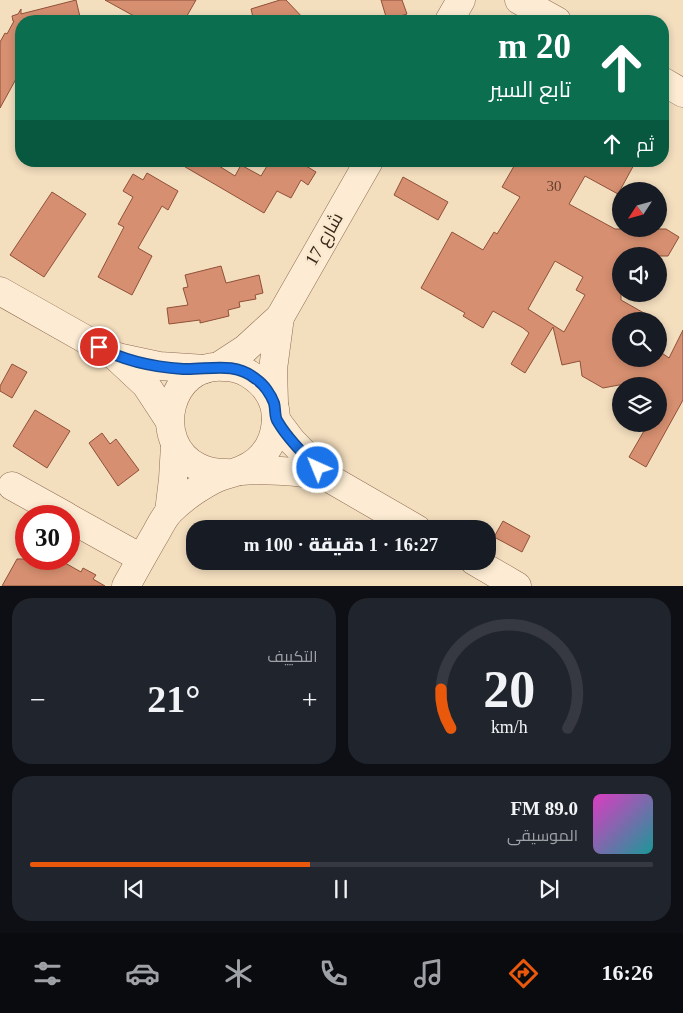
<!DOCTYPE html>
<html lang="ar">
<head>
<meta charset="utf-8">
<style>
  :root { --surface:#171b24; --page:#20242c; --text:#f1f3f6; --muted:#9ea1a6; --line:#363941; --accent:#ea580c }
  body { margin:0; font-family:"Times New Roman",Cairo,serif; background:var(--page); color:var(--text); direction:rtl; height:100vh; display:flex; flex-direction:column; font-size:19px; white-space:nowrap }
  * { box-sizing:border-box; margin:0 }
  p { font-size:16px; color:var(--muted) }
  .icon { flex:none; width:28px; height:28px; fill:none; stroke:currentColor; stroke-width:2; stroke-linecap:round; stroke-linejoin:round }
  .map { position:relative; height:586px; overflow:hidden; direction:ltr }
  .panel { display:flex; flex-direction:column; gap:12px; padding:12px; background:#0d0f14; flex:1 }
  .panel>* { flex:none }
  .guide { position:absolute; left:15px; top:15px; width:654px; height:152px; border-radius:20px; box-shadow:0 2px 8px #0003; direction:rtl; background:#0b6e4f; color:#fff; overflow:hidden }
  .needle { width:32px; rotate:234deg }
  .tools { position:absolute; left:612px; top:182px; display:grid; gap:10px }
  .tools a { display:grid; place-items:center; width:55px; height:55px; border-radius:50%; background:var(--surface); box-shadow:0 2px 8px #0003; font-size:25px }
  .speed { position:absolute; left:15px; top:505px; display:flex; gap:10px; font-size:25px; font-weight:700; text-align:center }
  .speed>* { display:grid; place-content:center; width:65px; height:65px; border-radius:50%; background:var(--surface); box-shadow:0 2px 8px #0003; line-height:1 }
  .speed .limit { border:8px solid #d22; background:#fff; color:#111 }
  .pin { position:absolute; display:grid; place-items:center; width:42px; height:42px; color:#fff; margin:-21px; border:2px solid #fff; border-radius:50%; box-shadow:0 1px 5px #0007 }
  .me { position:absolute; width:55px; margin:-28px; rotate:316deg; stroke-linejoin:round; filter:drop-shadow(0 0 4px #0008) }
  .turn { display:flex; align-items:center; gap:18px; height:105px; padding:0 15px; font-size:22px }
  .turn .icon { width:65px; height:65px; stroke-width:2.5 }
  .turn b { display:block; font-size:35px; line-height:42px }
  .then { display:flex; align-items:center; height:48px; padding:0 15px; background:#0003; gap:10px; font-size:19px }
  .big { font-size:38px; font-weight:800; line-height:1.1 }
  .panel .card { flex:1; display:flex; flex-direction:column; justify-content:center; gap:8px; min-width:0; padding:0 18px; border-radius:20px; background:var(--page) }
  .panel .dial { align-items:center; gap:0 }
  .dial svg { height:130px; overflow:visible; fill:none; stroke:var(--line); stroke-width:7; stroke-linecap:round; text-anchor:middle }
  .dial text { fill:var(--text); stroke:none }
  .song { display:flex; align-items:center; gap:15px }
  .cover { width:60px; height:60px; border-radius:8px; background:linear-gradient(135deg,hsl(310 70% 55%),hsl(180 70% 35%)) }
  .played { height:5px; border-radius:2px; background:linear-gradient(90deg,var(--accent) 45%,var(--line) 45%) }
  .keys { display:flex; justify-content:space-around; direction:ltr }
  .heat { display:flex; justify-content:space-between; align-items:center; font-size:28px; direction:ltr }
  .panel .tiles { flex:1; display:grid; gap:12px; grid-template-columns:1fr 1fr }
  .card:last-child { grid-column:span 2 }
  .trip { position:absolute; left:186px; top:520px; width:310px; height:50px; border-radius:20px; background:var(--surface); box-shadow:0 2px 8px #0003; font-weight:800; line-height:50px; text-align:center; direction:rtl }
  .tab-bar { display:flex; height:80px; justify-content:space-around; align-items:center; background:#090b0e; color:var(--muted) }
  .tab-bar .icon { width:35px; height:35px }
  .tab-bar .on { color:var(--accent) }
  .tab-bar b { font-size:22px; color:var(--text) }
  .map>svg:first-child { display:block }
  .building { fill:#d68f70; stroke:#905138; fill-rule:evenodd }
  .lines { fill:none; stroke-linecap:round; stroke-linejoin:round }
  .minor-casing { stroke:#8e6d55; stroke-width:29 }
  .minor { stroke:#fdecd3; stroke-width:28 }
  .route-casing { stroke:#114b97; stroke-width:12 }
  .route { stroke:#1a73e8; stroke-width:9 }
  .labels { text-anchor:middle; stroke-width:5; stroke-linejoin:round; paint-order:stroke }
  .number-label { font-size:15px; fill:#624130 }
  .street-label { font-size:18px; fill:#3b271b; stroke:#f9e9cf }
</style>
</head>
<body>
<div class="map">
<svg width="683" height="586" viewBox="0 0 683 586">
  <rect width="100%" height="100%" fill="#f3debe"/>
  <!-- building -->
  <g class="building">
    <path d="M76 0 81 21H21V70L0 108V42L5 33 7 34 14 21H13L12 16 18 14 21 9V14Z"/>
    <path d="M105 0H196L184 21H143Z"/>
    <path d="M280 0H286L306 21H254L251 9Z"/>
    <path d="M381 0H402L407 14 387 20Z"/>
    <path d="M175 161H211L235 176 241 165 261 176 270 161H298L316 172 308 185 301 180 291 198 277 191 264 213Z"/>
    <path d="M517 161H636L618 194 585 176 569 204 615 229H666L679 237 668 256H621V300L658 321H621V359H659V351L669 358 683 330V400L646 467 629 457 648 424H659V386L619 385 603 388 582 376 580 361 562 365 553 327 525 373 511 364 529 333 523 328 493 311 483 328 463 316 465 313 421 288 452 232 483 250 494 232 497 234 520 197 502 187ZM555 261 583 277 576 290 585 295 564 332 528 309Z"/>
    <path d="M147 173 178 191 168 210 162 206 138 248 152 256 132 295 98 277 124 227 118 224 133 197 123 191 133 174 143 180Z"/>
    <path d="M403 177 448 202 438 220 394 195Z"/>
    <path d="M52 192 86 214 44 277 10 255Z"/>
    <path d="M221 266 226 283 259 275 263 293 255 295 256 299 239 302 240 307 228 310 229 316 200 323V320L169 324 167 308 188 305 183 288 188 287 185 275Z"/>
    <path d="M12 364 27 372 12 398 0 391V386Z"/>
    <path d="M35 410 70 431 47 468 13 446Z"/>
    <path d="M102 433 110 444 116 439 139 470 118 486 89 443Z"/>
    <path d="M503 521 530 536 522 552 494 537Z"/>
    <path d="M17 559H58L81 572 83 568 96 575 93 579 105 586H2Z"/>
  </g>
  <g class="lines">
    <!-- minor casing -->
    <g class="minor-casing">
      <g id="minor">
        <path d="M519 0 557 21"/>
        <path d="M449 21 461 0"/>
        <path d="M662 81 683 93"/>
        <path d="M0 291 115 356 146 385 169 420"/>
        <path d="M117 357 159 366 205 369"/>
        <path d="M219 366 245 349 280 317 369 161"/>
        <path d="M274 403 273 369 280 317"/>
        <path d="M276 420 291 440 327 477 417 529"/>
        <path d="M241 471C271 469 297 471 327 477"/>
        <path d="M12 486 66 516"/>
        <path d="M169 512 173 479 175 445"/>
        <path d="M69 518 141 558"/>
        <path d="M474 561 517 586"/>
        <path d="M126 586C136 568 146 550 156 533 160 526 164 517 170 511 182 499 198 488 213 480 223 475 232 474 241 470 267 460 279 435 275 409 272 394 262 382 249 374 241 369 233 367 224 367 169 362 149 442 198 467 207 472 217 473 227 473"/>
      </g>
    </g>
    <!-- minor -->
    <use href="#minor" class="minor"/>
  </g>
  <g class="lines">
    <!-- route casing -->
    <g class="route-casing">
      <path id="route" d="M99 347C124 361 154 367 183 369 209 370 234 361 256 379 264 384 271 395 274 403 276 410 274 417 278 422 288 439 303 454 318 468"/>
    </g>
    <!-- route -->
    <use href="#route" class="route"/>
  </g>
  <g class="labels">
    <!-- number labels -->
    <g class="number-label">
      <text x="554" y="191">30</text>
    </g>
    <!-- street labels -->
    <g class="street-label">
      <text transform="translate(324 239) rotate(-60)" y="6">شارع 17</text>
    </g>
  </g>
</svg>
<div class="tools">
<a><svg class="needle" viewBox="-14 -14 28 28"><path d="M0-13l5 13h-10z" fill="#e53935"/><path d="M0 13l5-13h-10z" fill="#9ea1a6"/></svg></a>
<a><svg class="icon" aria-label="sound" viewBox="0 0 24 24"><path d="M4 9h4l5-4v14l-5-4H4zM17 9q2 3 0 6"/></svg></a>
<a><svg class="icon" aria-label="search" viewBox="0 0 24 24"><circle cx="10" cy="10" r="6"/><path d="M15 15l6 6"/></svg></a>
<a><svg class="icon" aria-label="layers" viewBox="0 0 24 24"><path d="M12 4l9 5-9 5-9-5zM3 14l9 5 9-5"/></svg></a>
</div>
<div class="speed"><div class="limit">30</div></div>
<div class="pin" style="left:99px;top:347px;background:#d93025"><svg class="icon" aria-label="arrive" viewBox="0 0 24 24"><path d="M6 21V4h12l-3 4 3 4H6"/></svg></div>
<svg class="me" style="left:318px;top:468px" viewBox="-20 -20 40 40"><circle r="17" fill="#1a73e8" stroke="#fff" stroke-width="3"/><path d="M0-11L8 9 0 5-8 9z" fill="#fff"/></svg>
<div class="trip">16:27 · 1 دقيقة · 100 m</div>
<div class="guide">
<div class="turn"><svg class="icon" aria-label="ahead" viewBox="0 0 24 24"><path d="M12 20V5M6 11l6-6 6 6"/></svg><div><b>20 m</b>تابع السير</div></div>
<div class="then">ثم<svg class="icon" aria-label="ahead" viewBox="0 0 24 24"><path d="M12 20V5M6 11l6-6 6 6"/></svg></div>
</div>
</div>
<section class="panel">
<div class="tiles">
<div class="card dial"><svg viewBox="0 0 100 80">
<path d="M14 69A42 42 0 1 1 86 69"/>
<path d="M14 69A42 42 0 0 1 8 45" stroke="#ea580c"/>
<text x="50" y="56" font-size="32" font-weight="700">20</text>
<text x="50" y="72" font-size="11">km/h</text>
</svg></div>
<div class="card"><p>التكييف</p>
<div class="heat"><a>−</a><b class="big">21°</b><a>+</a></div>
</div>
<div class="card">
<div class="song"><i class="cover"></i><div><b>89.0 FM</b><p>الموسيقى</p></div></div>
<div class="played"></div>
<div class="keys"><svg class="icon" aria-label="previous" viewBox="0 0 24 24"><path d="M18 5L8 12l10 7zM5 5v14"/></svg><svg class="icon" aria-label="pause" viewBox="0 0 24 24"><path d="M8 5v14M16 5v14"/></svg><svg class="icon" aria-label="next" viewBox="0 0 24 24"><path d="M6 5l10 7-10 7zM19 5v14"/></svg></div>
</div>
</div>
</section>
<nav class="tab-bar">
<b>16:26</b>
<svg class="icon on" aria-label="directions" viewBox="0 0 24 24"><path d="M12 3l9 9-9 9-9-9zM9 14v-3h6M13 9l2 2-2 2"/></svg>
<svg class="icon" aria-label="music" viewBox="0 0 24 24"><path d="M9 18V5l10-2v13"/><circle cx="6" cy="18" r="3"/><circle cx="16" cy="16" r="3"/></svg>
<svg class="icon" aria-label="phone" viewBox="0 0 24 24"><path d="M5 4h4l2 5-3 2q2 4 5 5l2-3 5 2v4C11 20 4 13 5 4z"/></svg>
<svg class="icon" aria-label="climate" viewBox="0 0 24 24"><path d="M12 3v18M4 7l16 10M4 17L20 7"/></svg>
<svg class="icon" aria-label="car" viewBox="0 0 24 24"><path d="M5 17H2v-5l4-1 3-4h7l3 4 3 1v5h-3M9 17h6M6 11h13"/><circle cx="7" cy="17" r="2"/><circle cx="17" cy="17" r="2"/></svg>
<svg class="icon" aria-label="filters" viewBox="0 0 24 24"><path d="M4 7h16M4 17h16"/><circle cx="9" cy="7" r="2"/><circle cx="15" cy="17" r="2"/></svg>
</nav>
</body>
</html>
